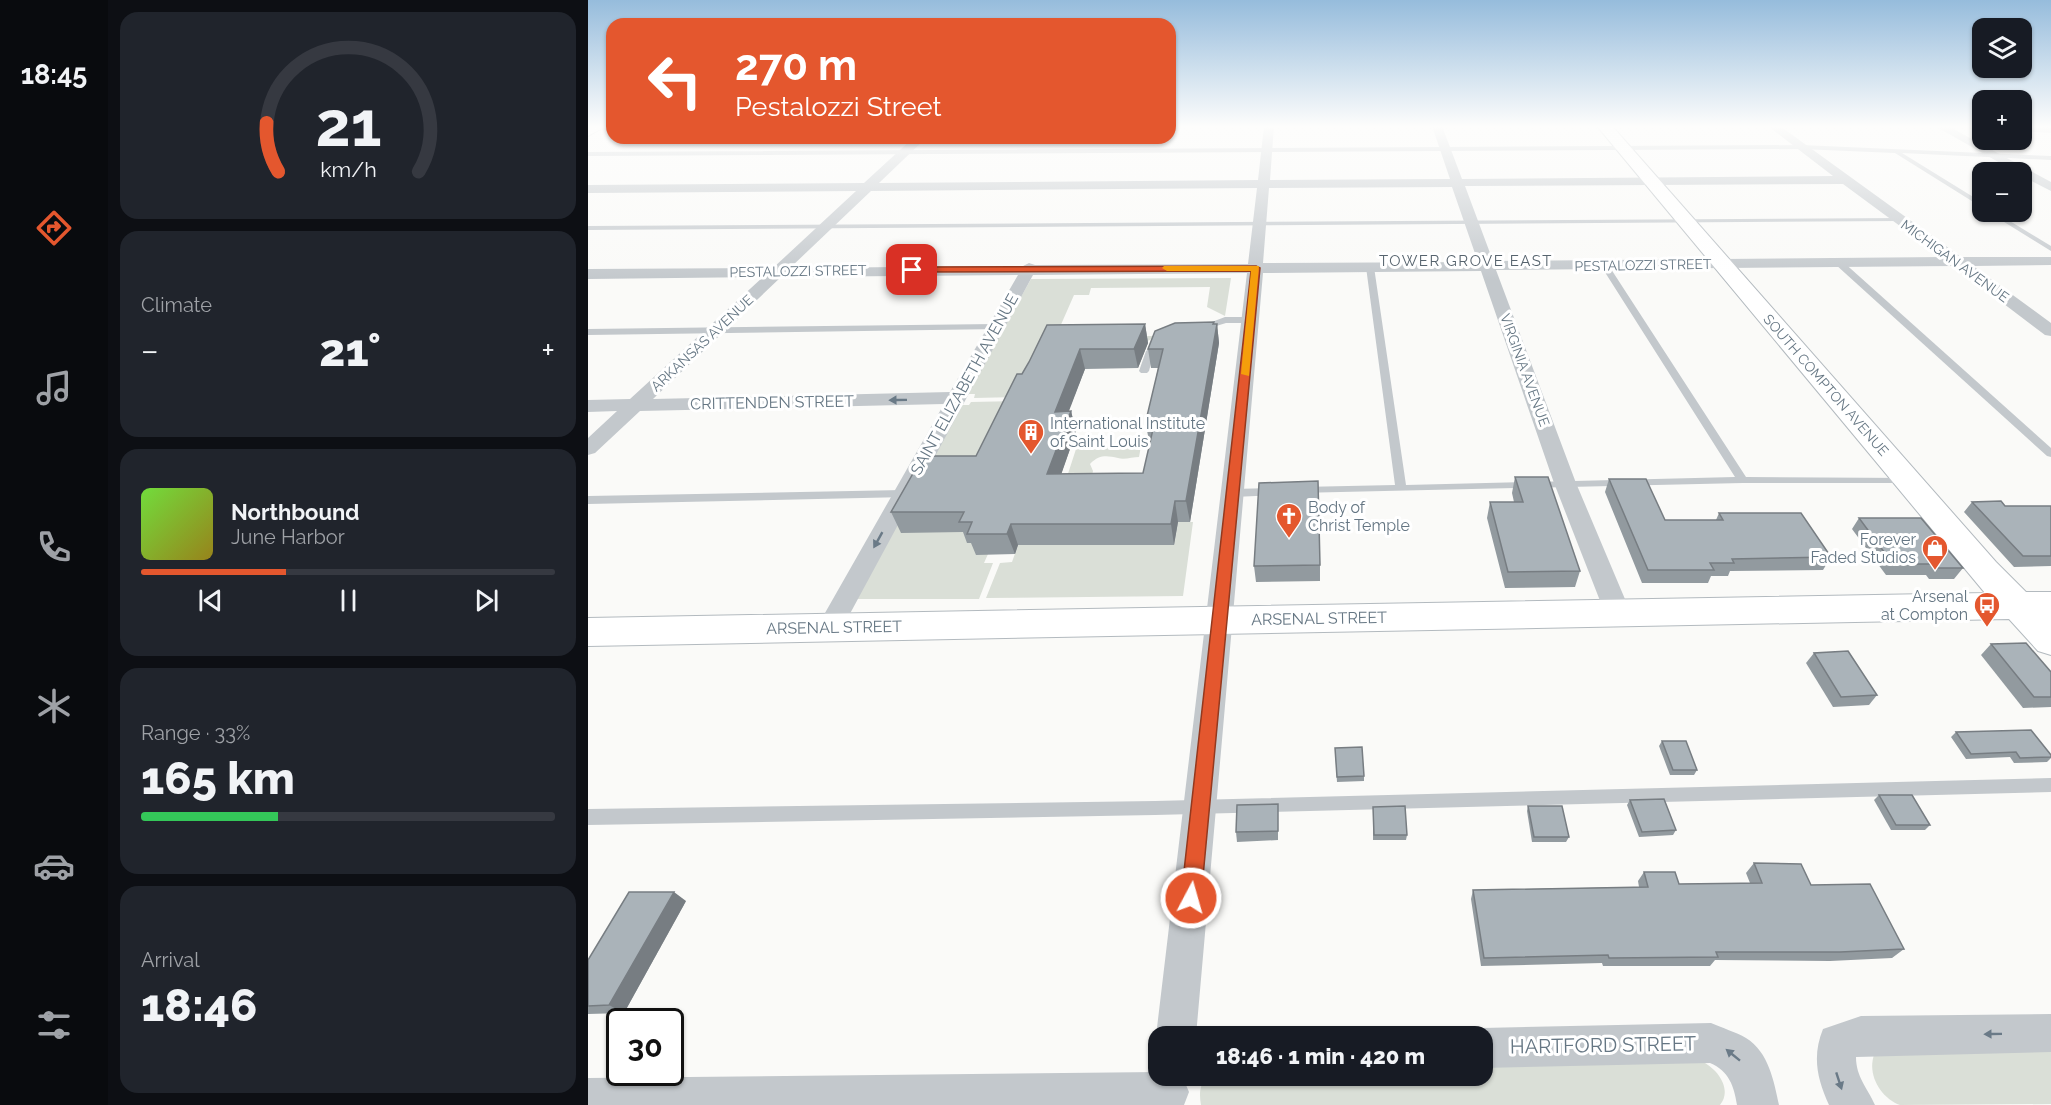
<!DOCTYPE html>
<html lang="en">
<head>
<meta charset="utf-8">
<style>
  :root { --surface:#171b24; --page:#20242c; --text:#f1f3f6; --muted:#9ea1a6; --line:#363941; --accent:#e4572e }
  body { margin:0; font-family:Raleway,sans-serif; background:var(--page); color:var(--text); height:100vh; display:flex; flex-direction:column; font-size:22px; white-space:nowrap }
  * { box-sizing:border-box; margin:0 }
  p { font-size:20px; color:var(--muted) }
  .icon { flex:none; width:33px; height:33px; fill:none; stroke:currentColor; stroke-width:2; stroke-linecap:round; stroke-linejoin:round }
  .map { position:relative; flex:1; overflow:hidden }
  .panel { display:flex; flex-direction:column; gap:12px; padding:12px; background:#0d0f14; width:480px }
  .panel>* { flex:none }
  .hud { position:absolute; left:18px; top:18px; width:570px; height:126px; border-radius:18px; box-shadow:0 2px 4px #0004; background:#e4572e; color:#fff; overflow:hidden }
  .tools { position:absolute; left:1384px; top:18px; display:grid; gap:12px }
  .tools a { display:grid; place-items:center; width:60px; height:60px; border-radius:12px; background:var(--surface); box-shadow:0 2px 4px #0004; font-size:30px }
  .speed { position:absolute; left:18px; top:1008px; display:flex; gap:12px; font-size:30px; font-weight:700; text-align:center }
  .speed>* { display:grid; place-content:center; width:78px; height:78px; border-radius:50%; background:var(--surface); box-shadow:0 2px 4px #0004; line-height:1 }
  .speed .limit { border:3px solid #111; border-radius:9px; background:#fff; color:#111 }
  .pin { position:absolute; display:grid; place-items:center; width:51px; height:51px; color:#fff; margin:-26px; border-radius:12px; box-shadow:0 3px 9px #0006 }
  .me { position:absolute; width:66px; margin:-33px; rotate:6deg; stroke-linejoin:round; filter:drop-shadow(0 0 4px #0008) }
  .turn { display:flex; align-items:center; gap:21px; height:126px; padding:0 30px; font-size:27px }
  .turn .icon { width:78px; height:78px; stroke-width:2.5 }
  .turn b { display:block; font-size:42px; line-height:51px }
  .big { font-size:45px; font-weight:800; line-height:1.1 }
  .panel .widget { flex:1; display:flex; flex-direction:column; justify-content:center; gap:9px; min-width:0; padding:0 21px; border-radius:18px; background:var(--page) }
  .panel .dial { align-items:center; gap:0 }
  .dial svg { height:156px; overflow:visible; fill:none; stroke:var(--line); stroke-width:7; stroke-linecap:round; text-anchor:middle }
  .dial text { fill:var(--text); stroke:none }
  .song { display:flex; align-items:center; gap:18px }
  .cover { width:72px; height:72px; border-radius:9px; background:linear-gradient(135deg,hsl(100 70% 55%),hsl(50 70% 35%)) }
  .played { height:6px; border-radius:3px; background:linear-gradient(90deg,var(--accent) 35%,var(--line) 35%) }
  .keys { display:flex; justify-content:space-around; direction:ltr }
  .heat { display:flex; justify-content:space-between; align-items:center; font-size:33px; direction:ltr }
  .charge { height:9px; border-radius:4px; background:linear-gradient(90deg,#34c759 33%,var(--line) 0) }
  .trip { position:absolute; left:560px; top:1026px; width:345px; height:60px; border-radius:18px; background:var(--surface); box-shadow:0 2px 4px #0004; font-weight:800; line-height:60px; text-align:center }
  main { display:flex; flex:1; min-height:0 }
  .tabs { display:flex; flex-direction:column; width:108px; justify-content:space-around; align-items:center; background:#090b0e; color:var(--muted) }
  .tabs .icon { width:42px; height:42px }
  .tabs .current { color:var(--accent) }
  .tabs b { font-size:27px; color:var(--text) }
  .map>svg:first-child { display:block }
  .green { fill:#dadfd7 }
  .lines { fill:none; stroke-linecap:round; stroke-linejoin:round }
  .secondary-casing { stroke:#b3babf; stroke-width:2 }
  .primary-casing { stroke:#b5babe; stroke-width:2 }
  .service { fill:#c3c8cc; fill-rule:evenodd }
  .minor { fill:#c3c8cc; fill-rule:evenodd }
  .secondary { fill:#fff; fill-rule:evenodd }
  .primary { fill:#fff; fill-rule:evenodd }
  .wall { fill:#929a9f }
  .shaded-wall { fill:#777d82 }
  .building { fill:#aab3b9; stroke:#777d82; stroke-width:1.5 }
  .oneway { fill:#6a7a87 }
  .route { fill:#e4572e; stroke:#94391e; stroke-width:1.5 }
  .slow { fill:#f59e0b }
  .labels { text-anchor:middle; stroke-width:6; stroke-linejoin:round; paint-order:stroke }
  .far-street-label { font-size:14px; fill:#657683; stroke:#fff }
  .far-neighbourhood-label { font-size:15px; letter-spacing:1.5px; fill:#57646e; stroke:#fff }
  .street-label { font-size:16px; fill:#657683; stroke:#fff }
  .poi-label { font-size:16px; fill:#657683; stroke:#fff; text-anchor:start }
  .near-street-label { font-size:20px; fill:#657683; stroke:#fff }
</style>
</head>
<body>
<main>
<nav class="tabs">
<b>18:45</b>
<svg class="icon current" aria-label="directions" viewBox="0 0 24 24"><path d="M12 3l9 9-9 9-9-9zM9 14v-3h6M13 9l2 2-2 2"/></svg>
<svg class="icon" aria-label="music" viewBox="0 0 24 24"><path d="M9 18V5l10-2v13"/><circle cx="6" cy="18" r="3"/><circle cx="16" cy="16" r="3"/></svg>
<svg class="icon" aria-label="phone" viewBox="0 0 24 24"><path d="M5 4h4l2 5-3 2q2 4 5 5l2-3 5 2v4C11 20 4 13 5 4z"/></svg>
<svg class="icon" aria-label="climate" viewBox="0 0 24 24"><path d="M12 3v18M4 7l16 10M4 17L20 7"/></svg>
<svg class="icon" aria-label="car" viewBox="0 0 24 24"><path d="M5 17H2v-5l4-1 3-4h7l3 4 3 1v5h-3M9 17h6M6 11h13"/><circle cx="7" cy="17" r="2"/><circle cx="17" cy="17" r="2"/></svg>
<svg class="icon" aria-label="filters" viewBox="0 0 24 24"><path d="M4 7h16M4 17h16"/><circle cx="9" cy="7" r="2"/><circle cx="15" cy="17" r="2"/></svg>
</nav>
<section class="panel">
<div class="widget dial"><svg viewBox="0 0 100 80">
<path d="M14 69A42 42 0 1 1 86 69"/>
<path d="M14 69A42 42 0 0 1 8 44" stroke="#e4572e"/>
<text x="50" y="56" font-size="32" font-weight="700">21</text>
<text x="50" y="72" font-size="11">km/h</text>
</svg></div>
<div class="widget"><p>Climate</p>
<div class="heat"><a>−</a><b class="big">21°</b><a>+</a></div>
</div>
<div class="widget">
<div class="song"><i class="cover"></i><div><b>Northbound</b><p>June Harbor</p></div></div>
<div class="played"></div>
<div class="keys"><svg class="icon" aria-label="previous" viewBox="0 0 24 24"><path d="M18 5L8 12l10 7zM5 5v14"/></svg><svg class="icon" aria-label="pause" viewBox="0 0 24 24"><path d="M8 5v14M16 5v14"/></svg><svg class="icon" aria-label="next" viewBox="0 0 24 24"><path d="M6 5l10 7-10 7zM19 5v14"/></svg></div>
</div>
<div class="widget"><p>Range · 33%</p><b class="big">165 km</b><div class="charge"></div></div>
<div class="widget"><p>Arrival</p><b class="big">18:46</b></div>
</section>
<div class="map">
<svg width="1463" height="1105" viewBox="0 0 1463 1105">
  <rect width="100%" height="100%" fill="#fafaf8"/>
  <!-- green -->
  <g class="green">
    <path d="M643 278 637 316 619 307 622 287 503 288 501 295H486L468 336H567L566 338 433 397 386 398 387 394H379L443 279Z"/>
    <path d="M431 401 402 463 346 456 374 405H381L383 402Z"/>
    <path d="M489 446H553L551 457C545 457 536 460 530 458 519 456 512 454 502 464L505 471 502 484 476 486Z"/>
    <path d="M332 480 393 543 388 554H400L396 563H405L391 599H266Z"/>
    <path d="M590 522H605L595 596 398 598 412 563 424 562 430 545H586Z"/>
    <path d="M1463 1050V1104L1312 1105C1293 1098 1279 1075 1286 1055Z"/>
    <path d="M1113 1061C1129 1068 1145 1089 1132 1105H613C611 1094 611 1082 622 1076H894V1065Z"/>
  </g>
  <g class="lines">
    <!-- secondary casing -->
    <g class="secondary-casing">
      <path id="secondary" d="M1009 126H1024L1408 562 1438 592H1463V655L1450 651 1421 619 0 646V618L1397 593Z"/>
    </g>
    <!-- primary casing -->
    <g class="primary-casing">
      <path id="primary" d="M0 126H18L0 136Z"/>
    </g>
    <!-- service -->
    <g class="service">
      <path d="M1213 145 1463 156V160L1314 153 1395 203V208L1307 153 1213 149 0 156V152Z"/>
      <path d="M1400 212H1407L1463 246V251Z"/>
      <path d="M1313 218 1314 219 1311 221 0 230V226Z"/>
      <path d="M1247 260H1253L1463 448V457L1459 456 1247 264Z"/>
      <path d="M1014 264 1021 266 1158 477 1320 478 1325 481 1324 483H1155L709 493 707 491 709 489 713 487 807 485 778 267 782 265 786 267 818 485 1147 477 1013 266Z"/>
      <path d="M637 317H663L667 320 663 323H638L612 331 608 328Z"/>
      <path d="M408 324 411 325V329L0 335V329Z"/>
      <path d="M570 341 574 344 566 352 561 371 559 373H553L551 371 558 351Z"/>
      <path d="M687 488 691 489 693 492 691 495 646 497 640 493 646 489Z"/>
      <path d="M315 490 321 494 319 497 0 504V496Z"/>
      <path d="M1463 778V792L567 815 0 825V809L567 801Z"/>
    </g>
    <!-- minor -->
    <g class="minor">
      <rect x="0" y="126" width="24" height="4"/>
      <path d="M676 126H686L682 180 862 179 844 126H854L874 179 1245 176 1180 126H1192L1373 257H1463V265L1385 266 1463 323V336L1457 335 1366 266 908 270 988 483 1042 611 1038 618 1029 621 1020 618 1016 611 966 483 893 271 675 273 608 1036H570V1040L568 1036 659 273 445 275 251 634 242 637 233 634 229 627 356 404 52 411 7 453 0 455V438L29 411 0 412V400L42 399 175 277 0 279V269L185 268 268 191 0 193V185L276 183 325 138H338L291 183 670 180ZM1255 184 1354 257 905 261 877 186ZM864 187 890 262 675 263 681 188ZM669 188 660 264 447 265 441 263 435 266 202 268 283 191ZM430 275 362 392 65 399 193 277Z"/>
      <path d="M1347 126H1360L1463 182V191L1434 176V172H1428Z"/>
      <path d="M1377 126H1395V130L1382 129Z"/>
      <path d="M1434 126 1463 127V133L1434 131Z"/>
      <path d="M1463 1014V1052L1268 1057C1268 1077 1279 1087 1287 1105H1241C1229 1079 1224 1056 1235 1029L1273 1016Z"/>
      <path d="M1123 1023C1134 1028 1148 1032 1158 1038 1181 1052 1186 1082 1191 1105H1149C1146 1086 1141 1071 1122 1063L894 1068V1036H879L894 1028Z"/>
      <path d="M570 1072V1076L595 1078 601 1092 596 1105H0V1078Z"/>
    </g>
    <!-- secondary -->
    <use href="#secondary" class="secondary"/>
    <!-- primary -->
    <use href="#primary" class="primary"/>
  </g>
  <!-- wall -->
  <g class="wall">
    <path d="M557 324 560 343 550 368 497 369 480 412 483 411 488 432 473 474 555 473 562 445 558 426 570 368H563L560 349 626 324H629L631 343 602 522H590L586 545H430L427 554 388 555 383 543H379L375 532 313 533 303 512 388 456 441 362Z"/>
    <path d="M927 477 992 571 987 587 917 588 899 518 902 502H926L924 493Z"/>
    <path d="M1021 479 1077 520H1128L1131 513 1243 557 1235 570 1142 571 1140 576H1123L1120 583H1054L1017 492Z"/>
    <path d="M1384 502 1417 506H1463V566L1426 567 1376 512Z"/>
    <path d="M1271 518 1375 568 1366 579H1341L1338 575H1298L1264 529Z"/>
    <path d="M732 565V581L668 582 666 566Z"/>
    <path d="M1403 644 1463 672V707L1435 708 1393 655Z"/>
    <path d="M1226 653 1289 695 1281 705 1245 707 1218 663Z"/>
    <path d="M1368 732 1463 755V758L1459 762 1426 763 1422 757 1378 759 1363 737Z"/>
    <path d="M1074 741 1109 770 1106 775H1082L1071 746Z"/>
    <path d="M747 748 776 776V781L749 782Z"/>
    <path d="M1291 795 1342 825 1337 830H1303L1286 800Z"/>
    <path d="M1042 800 1088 830 1085 835 1051 837 1039 805Z"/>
    <path d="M690 804V840L649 842 648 832Z"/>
    <path d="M940 806 981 837 978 842H944L939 811Z"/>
    <path d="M785 807 819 835 818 840H785Z"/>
    <path d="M1166 863 1223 885 1316 949 1304 958 1242 961 1127 960 1122 966H1015L1014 963 893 966 883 899 885 890 1051 887 1050 881 1056 872 1091 884 1162 883 1158 873Z"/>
    <path d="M98 901 36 1013 0 1014V960Z"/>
  </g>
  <!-- shaded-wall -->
  <g class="shaded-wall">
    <path d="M557 324 560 343 550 368 546 349Z"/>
    <path d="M629 324 631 343 602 522 598 501Z"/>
    <path d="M492 349 497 369 473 432 467 412Z"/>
    <path d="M483 411 488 432 466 495 459 474Z"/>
    <path d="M587 501 590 522 586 545 583 524Z"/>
    <path d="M423 524 430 545 427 554 419 534Z"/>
    <path d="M86 892 98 901 36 1013 21 1005Z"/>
  </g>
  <!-- building -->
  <g class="building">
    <path d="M626 322 625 324H629L598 501H587L583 524H423L419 534H379L384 522H371L376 512H303L335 456H388L429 374H434L441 362 459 325 557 324 546 349H492L467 412 483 411 459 474 555 473 566 425 558 426 559 416 575 349H560L567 331 587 323Z"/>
    <path d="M927 477H960L992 571 920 572 902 502H935Z"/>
    <path d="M1021 479H1058L1077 520H1135L1131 513H1213L1243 557 1144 559 1146 563H1122L1126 570H1060Z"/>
    <path d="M730 481 732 565 666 566 671 483Z"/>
    <path d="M1413 501 1417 506H1463V556H1435L1384 502Z"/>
    <path d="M1271 518H1333L1375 568H1350L1346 564H1305Z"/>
    <path d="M1438 643 1463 672V697H1446L1403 644Z"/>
    <path d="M1260 651 1289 695 1253 697 1226 653Z"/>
    <path d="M1443 730 1463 755V757L1432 758 1428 752 1383 754 1368 732Z"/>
    <path d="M1074 741H1098L1109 770H1085Z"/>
    <path d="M774 747 776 776 749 777 747 748Z"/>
    <path d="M1291 795H1324L1342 825H1308Z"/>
    <path d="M1076 799 1088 830 1054 832 1042 800Z"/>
    <path d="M690 804V831L648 832 649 805Z"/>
    <path d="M817 806 819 835H786L785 807Z"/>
    <path d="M940 806H974L981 837H946Z"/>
    <path d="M1166 863 1213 864 1223 885 1282 884 1316 949 1252 952H1128L1130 957 1021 958 1020 955 896 958 885 890 1060 887 1056 872H1087L1091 884 1174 883Z"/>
    <path d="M41 892H86L21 1005 0 1006V960Z"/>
  </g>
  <!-- one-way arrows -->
  <defs><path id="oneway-solid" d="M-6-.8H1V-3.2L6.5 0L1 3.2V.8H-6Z" transform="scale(1.5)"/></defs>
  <g class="oneway">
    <use href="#oneway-solid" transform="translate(310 400) rotate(179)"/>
    <use href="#oneway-solid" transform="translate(290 540) rotate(119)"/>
    <use href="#oneway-solid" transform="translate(1405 1034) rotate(179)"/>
    <use href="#oneway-solid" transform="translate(1145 1055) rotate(-141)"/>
    <use href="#oneway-solid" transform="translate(1251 1081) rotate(72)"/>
  </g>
  <!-- sky -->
  <linearGradient id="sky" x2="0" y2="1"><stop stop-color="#96bcdc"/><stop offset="0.45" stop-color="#fdfdfc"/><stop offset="1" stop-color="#fdfdfc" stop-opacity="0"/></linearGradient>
  <rect width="1463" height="281" fill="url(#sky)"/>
  <!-- route -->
  <path class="route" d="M668 266 672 268 613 898 610 905 603 908 596 905 593 898 663 271 324 272 320 270 324 267Z"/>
  <!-- slow -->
  <path class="slow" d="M576 266H671L661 376 653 374 663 271H579L574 268Z"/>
  <!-- icons -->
  <defs>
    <g id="building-pin" transform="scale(1.35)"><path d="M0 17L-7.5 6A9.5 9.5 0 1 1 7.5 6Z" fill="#e4572e" stroke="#fff"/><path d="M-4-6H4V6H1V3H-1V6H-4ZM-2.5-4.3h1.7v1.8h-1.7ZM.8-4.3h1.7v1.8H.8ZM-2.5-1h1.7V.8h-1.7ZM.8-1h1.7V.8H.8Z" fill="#fff"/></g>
    <g id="church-pin" transform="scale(1.35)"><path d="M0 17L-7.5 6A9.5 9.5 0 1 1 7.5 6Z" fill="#e4572e" stroke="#fff"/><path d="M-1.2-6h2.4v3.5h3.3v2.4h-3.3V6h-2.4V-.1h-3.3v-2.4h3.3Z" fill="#fff"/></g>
    <g id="shop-pin" transform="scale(1.35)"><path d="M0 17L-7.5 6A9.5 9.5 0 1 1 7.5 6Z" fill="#e4572e" stroke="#fff"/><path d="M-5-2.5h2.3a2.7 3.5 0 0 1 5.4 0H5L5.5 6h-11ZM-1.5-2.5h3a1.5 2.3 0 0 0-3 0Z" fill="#fff"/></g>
    <g id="bus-pin" transform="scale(1.35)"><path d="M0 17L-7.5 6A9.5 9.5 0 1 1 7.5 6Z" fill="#e4572e" stroke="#fff"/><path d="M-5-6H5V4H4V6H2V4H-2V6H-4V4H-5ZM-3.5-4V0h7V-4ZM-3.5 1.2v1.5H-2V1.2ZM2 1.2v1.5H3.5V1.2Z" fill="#fff"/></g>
  </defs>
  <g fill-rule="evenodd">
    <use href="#building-pin" x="443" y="432"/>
    <use href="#church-pin" x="701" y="516"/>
    <use href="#shop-pin" x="1347" y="548"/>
    <use href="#bus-pin" x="1399" y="605"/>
  </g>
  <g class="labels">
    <!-- far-street labels -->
    <g class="far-street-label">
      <text transform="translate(1367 261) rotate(36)" y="5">MICHIGAN AVENUE</text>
      <text transform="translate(1055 265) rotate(-1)" y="5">PESTALOZZI STREET</text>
      <text transform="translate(210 271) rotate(-1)" y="5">PESTALOZZI STREET</text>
      <text transform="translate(114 343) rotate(-43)" y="5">ARKANSAS AVENUE</text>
      <text transform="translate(937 370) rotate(70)" y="5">VIRGINIA AVENUE</text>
      <text transform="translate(1238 385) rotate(49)" y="5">SOUTH COMPTON AVENUE</text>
    </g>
    <!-- far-neighbourhood labels -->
    <g class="far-neighbourhood-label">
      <text x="878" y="266">TOWER GROVE EAST</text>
    </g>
    <!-- street labels -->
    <g class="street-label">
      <text transform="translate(376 384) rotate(-61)" y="6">SAINT ELIZABETH AVENUE</text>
      <text transform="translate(184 402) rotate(-1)" y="6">CRITTENDEN STREET</text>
      <text transform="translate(731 618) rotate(-1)" y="6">ARSENAL STREET</text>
      <text transform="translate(246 627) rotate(-1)" y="6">ARSENAL STREET</text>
    </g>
    <!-- poi labels -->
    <g class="poi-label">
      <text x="462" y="429">International Institute<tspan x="462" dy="18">of Saint Louis</tspan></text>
      <text x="720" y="513">Body of<tspan x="720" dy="18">Christ Temple</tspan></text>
      <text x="1328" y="545" text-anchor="end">Forever<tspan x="1328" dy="18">Faded Studios</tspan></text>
      <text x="1380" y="602" text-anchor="end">Arsenal<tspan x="1380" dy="18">at Compton</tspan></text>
    </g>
    <!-- near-street labels -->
    <g class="near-street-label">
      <text transform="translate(1015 1045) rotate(-1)" y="7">HARTFORD STREET</text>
    </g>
  </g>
</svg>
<div class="tools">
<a><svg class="icon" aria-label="layers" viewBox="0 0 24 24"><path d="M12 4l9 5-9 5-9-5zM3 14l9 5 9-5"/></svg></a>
<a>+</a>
<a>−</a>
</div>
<div class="speed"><div class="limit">30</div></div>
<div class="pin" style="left:324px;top:270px;background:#d93025"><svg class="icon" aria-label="arrive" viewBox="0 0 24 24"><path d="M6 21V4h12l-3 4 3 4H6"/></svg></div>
<svg class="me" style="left:603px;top:898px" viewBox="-20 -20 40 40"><circle r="17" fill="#e4572e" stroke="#fff" stroke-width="3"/><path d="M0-11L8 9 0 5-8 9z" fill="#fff"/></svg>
<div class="trip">18:46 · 1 min · 420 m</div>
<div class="hud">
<div class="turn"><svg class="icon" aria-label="left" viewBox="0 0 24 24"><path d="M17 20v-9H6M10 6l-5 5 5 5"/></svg><div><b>270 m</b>Pestalozzi Street</div></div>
</div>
</div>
</main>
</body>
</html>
